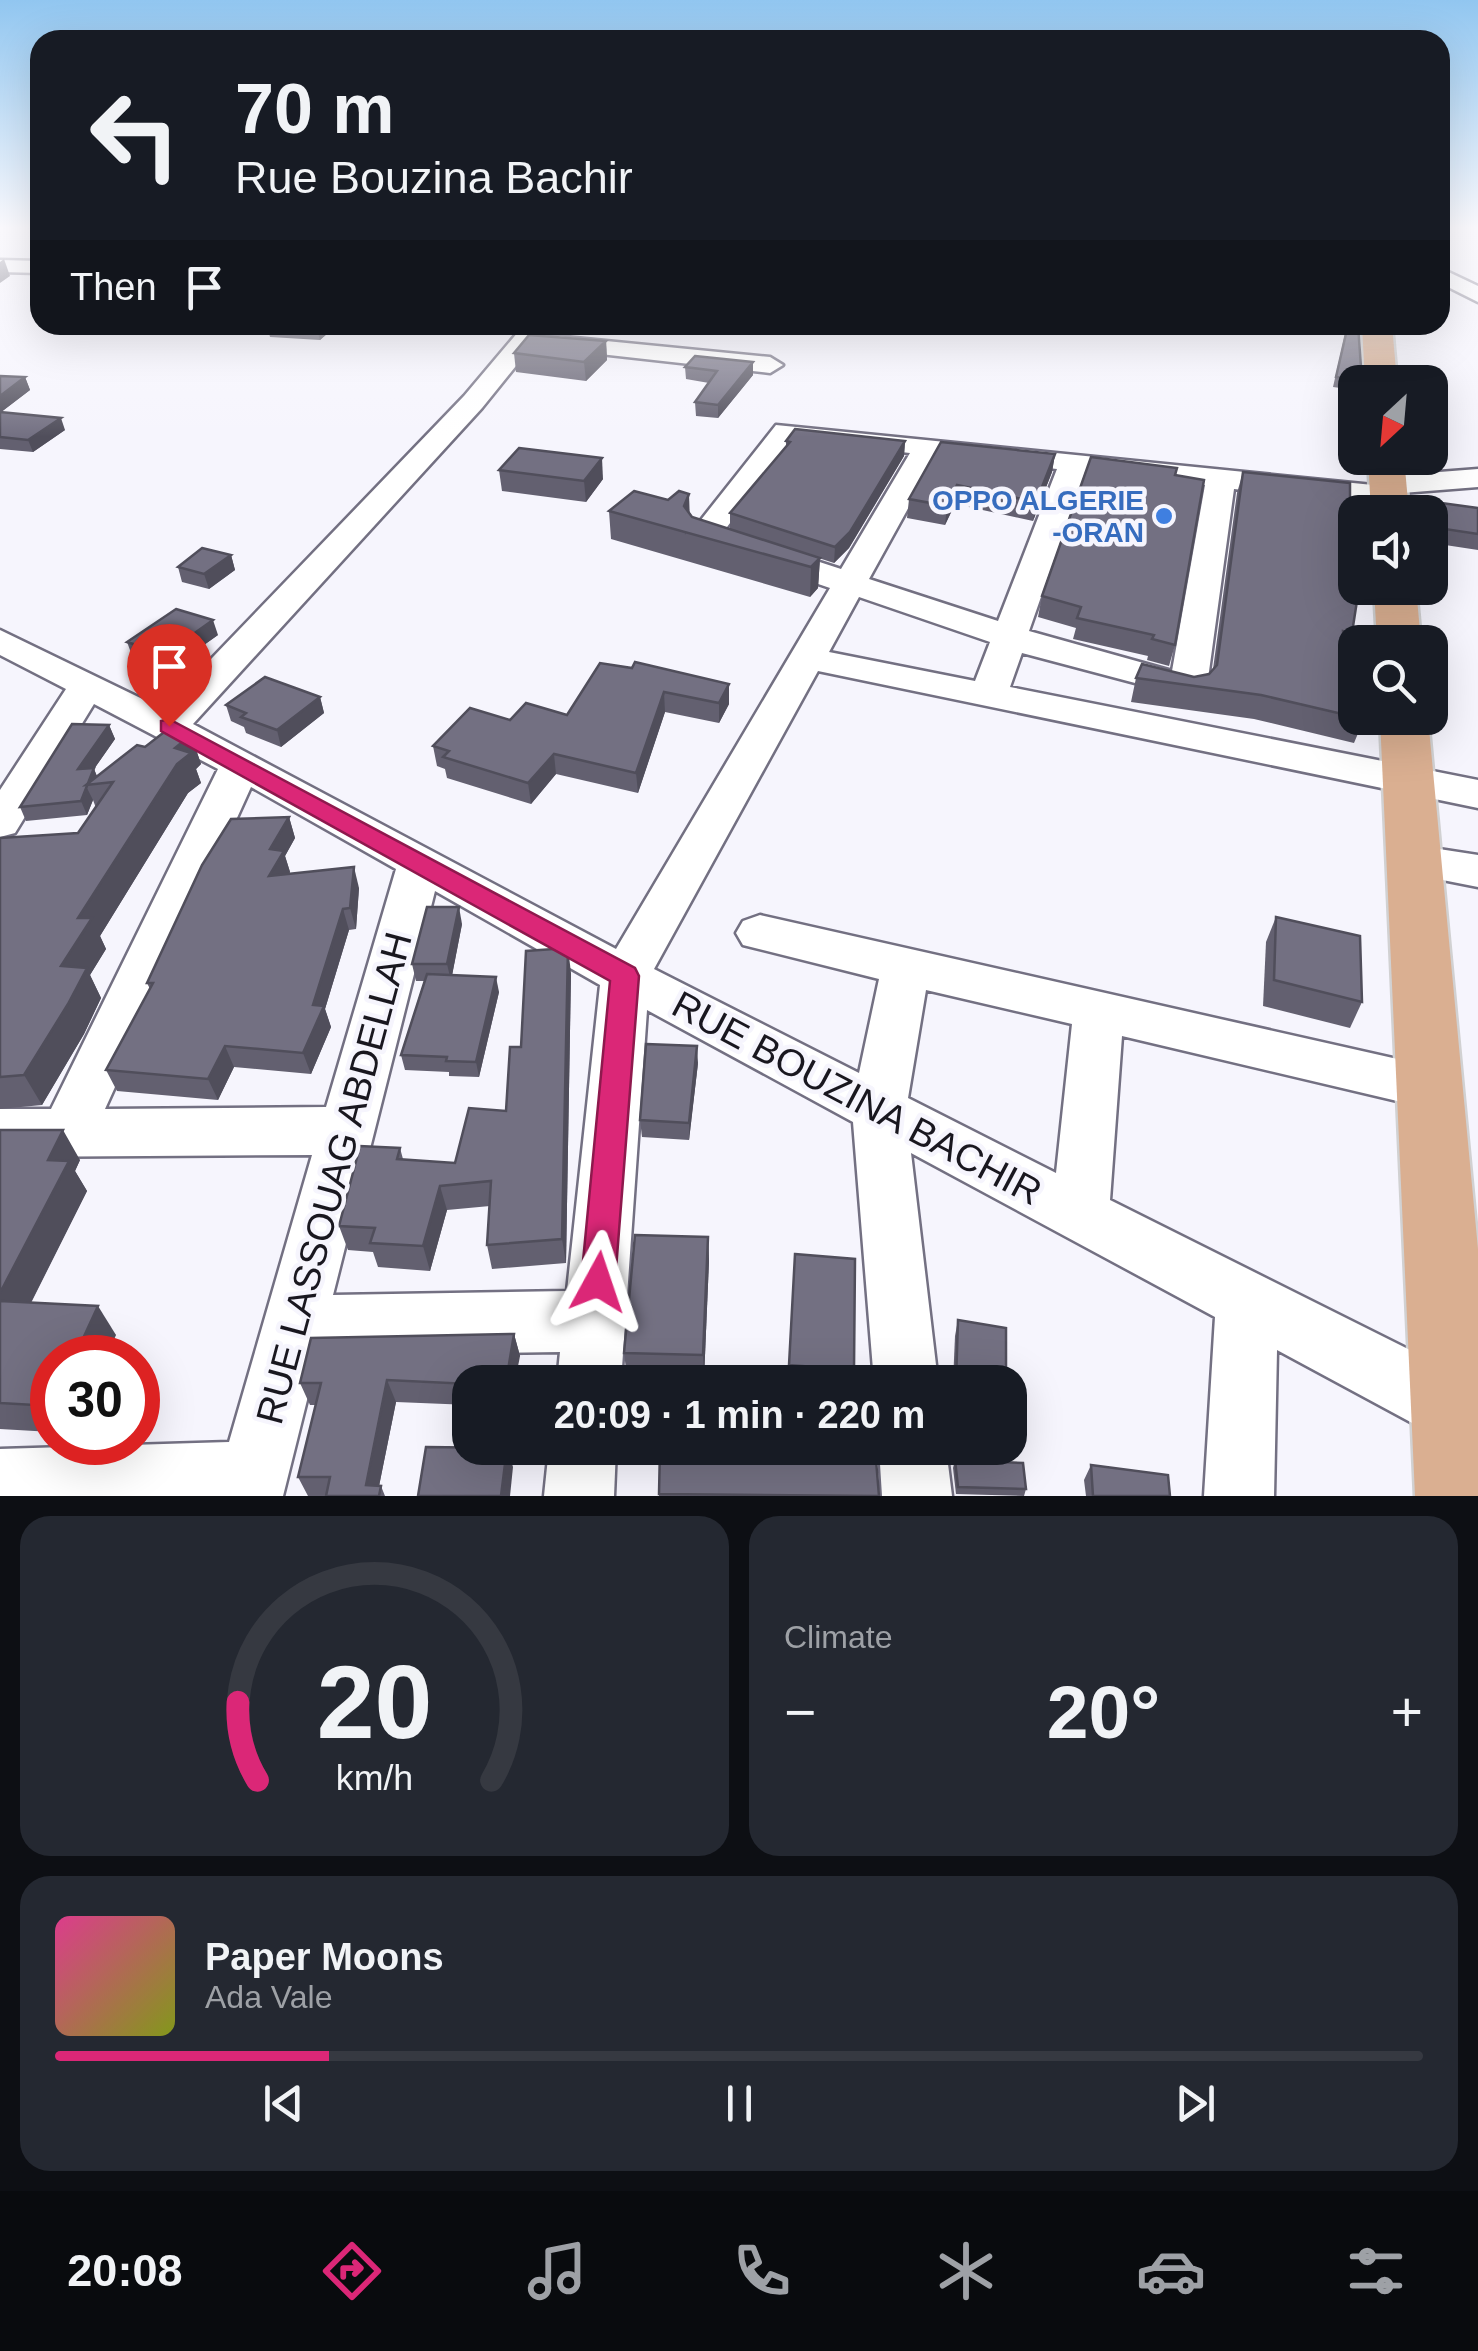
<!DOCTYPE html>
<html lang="en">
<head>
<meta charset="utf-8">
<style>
  :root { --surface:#171b24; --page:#242831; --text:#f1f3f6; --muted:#9ea1a6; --line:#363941; --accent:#db2777 }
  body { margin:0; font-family:Arial,sans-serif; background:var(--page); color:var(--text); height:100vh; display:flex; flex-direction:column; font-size:38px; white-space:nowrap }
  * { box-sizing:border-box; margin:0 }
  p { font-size:32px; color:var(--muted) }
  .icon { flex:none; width:55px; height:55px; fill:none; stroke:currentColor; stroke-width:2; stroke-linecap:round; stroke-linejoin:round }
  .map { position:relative; height:1496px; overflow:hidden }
  .side { display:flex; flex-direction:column; gap:20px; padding:20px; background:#0d0f14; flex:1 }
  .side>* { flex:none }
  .top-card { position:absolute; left:30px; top:30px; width:1420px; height:305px; border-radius:30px; box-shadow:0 10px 40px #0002; background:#171b24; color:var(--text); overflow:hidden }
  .needle { width:65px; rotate:206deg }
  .tools { position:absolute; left:1338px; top:365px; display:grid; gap:20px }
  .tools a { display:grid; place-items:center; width:110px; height:110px; border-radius:20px; background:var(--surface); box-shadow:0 10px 40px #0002; font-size:50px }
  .speed { position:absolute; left:30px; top:1335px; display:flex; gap:20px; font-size:50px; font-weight:700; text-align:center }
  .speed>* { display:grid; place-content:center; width:130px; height:130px; border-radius:50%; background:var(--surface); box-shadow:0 10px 40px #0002; line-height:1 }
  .speed .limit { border:15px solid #d22; background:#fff; color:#111 }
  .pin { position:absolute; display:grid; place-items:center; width:85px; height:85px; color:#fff; margin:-102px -42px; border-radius:50% 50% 50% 0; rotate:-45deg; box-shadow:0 0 10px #0007 }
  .pin .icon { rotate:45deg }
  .me { position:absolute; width:110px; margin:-55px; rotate:5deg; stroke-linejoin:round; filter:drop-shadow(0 0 8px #0008) }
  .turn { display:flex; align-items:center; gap:35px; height:210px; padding:0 40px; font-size:45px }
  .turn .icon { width:130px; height:130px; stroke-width:2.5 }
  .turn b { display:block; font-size:70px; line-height:85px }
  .then { display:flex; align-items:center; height:95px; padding:0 40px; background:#0003; gap:20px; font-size:38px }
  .big { font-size:75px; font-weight:700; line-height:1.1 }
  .side .widget { flex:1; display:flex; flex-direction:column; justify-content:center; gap:15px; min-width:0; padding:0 35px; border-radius:30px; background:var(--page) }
  .side .dial { align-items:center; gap:0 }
  .dial svg { height:260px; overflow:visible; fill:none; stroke:var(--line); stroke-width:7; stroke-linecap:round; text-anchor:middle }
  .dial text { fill:var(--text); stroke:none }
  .song { display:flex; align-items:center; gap:30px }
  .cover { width:120px; height:120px; border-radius:15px; background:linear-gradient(135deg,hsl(330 70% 55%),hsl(70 70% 35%)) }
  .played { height:10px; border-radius:5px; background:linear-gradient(90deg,var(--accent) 20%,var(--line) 20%) }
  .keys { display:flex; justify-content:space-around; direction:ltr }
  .heat { display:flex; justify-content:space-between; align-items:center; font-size:55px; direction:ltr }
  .side .tiles { flex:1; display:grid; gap:20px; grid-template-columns:1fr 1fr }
  .widget:last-child { grid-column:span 2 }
  .trip { position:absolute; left:452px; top:1365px; width:575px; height:100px; border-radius:30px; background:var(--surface); box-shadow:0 10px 40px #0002; font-weight:700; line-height:100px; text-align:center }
  .tabs { display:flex; height:160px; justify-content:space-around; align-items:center; background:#090b0e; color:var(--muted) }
  .tabs .icon { width:70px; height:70px }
  .tabs .selected { color:var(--accent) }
  .tabs b { font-size:45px; color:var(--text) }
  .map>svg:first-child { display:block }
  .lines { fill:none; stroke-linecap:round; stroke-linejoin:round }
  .minor-casing { stroke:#737082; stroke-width:5 }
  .major-casing { stroke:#d1d1d2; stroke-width:5 }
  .minor { fill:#fff; fill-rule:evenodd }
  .major { fill:#daaf91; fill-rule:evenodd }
  .wall { fill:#636070 }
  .shaded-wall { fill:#504e5b }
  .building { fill:#737082; stroke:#504e5b; stroke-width:2.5 }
  .route { fill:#db2777; stroke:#8e194d; stroke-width:2.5 }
  .shop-dot { fill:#3f7fe0; stroke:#f6f5fd; stroke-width:4 }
  .labels { text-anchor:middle; stroke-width:9; stroke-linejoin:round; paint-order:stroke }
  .far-shop-label { font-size:28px; font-weight:bold; fill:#366cbe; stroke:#f6f5fd; text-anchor:end }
  .near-street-label { font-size:38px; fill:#19171f; stroke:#f6f5fd }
</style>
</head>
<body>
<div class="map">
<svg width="1478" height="1496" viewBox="0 0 1478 1496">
  <rect width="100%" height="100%" fill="#f6f5fd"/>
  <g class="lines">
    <!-- minor casing -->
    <g class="minor-casing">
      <g id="minor">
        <path d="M0 260 40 261V273L0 272Z"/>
        <path d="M1440 268 1478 286V302L1440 283Z"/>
        <path d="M524 325H549L482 408 193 724 616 949 830 588 694 542 689 535 776 425 1373 485 1388 476 1478 469V487L1402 493 1400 502 1389 505 1234 489 1207 686 1201 694 1188 697 1022 653 1010 687 1478 780V808L818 671 654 969 859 1073 879 979 743 945 736 933 743 921 760 915 1446 1070 1454 1086 1446 1102 1427 1108 1122 1036 1110 1200 1478 1384V1450L1429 1432 1277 1350 1274 1496H1204L1215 1317 911 1153 938 1382H874L853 1122 647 1010 621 1382H557L560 1352 318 1356 283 1496H0V1449L229 1442 312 1155 0 1157V1109H51L218 769 94 704 15 833 0 837V790L66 689 0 655V630L163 709 464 396ZM793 440 910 453 841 569 724 531ZM937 456 1057 469 998 621 869 579ZM1085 472 1205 485 1172 671 1029 631ZM859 597 990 642 975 681 829 652ZM251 787 396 869 326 1107 105 1109ZM435 891 600 985 567 1291 333 1295ZM926 990 1072 1024 1056 1173 908 1098Z"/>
        <path d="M555 336 770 357 783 365 770 373 546 348 543 343 546 338Z"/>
        <path d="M1413 845 1478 855V887L1397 871 1391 860 1397 849Z"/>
        <path d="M549 1448H616L614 1496H544Z"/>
        <path d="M879 1448H946L952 1496H882Z"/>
      </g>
    </g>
    <!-- major casing -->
    <g class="major-casing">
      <g id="major">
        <path d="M1362 325H1392L1397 382H1365Z"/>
        <path d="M1368 458H1404L1409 512H1371Z"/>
        <path d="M1374 588H1416L1421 642H1377Z"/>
        <path d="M1380 718H1428L1478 1249V1496H1415Z"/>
      </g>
    </g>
    <!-- minor -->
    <use href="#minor" class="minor"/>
    <!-- major -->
    <use href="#major" class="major"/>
  </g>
  <!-- wall -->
  <g class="wall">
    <path d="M267 325H337L320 340 270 337Z"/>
    <path d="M1347 325H1358L1362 382H1355V390L1333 387Z"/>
    <path d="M606 341 607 360 586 381 516 372 514 353Z"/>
    <path d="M685 367 753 375 718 418 696 416 695 402 709 383 686 379Z"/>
    <path d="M0 376 25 377 30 390 1 412 65 430 33 452 0 449Z"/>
    <path d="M786 441H905L904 456 849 548 834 563 732 530 820 558 818 588 810 597 611 539 609 511 690 513 692 517 730 529V513L786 447Z"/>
    <path d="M1055 454 1052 472 1033 521 955 504 945 525 907 518 909 499Z"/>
    <path d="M1177 468 1176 475 1175 645 1169 666 1147 660 1148 656 1073 639 1076 628 1038 617 1042 596Z"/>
    <path d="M499 470 603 479 586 502 502 491Z"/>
    <path d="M1243 472 1340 560 1352 633 1345 654 1346 683 1364 719 1354 743 1254 719 1131 702 1136 678 1194 677 1209 674 1213 669 1237 493Z"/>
    <path d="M1434 502 1478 508V550L1432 543 1429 512Z"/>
    <path d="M231 555 235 570 209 589 182 582 178 567Z"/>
    <path d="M218 635 170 669 133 658 127 642Z"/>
    <path d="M600 663 729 704 719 723 665 712 638 793 556 774 531 804 447 778 445 769 437 766 433 746 510 720 567 715Z"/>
    <path d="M320 697 324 713 281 747 246 733 244 727 231 721 226 705Z"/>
    <path d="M109 725 115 739 94 769 97 776 145 747 191 735 201 764 196 769 201 783 188 793 100 936 106 949 90 975 101 998 84 1034 42 1105 0 1109V838L78 833 96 808 93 800 87 815 26 821 20 807Z"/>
    <path d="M289 817 295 838 285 856 290 872 289 874 359 888 356 929 349 930 325 1009 331 1027 311 1074 234 1067 218 1100 117 1091 106 1070 150 989 147 983Z"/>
    <path d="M1276 917 1362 1002 1350 1028 1263 1006 1266 942Z"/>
    <path d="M462 924 452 975 499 992 479 1077 449 1076V1072L405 1070 401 1055 424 981H416L412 964Z"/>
    <path d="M571 973 566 1263 492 1269 487 1245 490 1206 447 1210 430 1271 378 1267 373 1252 348 1250 339 1226 400 1148 403 1159 455 1163 506 1111 521 1047Z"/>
    <path d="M698 1063 689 1140 642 1137 640 1120Z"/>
    <path d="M0 1130 80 1160 75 1171 87 1191 31 1303 116 1335 52 1358V1432L0 1429Z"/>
    <path d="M708 1237 709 1261 704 1379 627 1377 624 1353Z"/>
    <path d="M795 1254 854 1370 852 1382H810L788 1381Z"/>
    <path d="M958 1320 1006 1377 1004 1382H953L955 1336Z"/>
    <path d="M514 1334 520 1356 470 1382V1405L396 1402 379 1486H381L385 1496H308L298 1477 316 1405H310L300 1383Z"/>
    <path d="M660 1448 879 1496H659Z"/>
    <path d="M955 1460 1026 1489 1024 1496 956 1494 953 1468Z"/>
    <path d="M1091 1465 1170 1496H1086L1084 1480Z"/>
  </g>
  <!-- shaded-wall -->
  <g class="shaded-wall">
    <path d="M4 259 10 276 0 283V262Z"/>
    <path d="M316 325H337L320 340Z"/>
    <path d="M606 341 607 360 586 381 584 362Z"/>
    <path d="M753 362V375L718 418V405Z"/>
    <path d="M25 377 30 390 0 413V396Z"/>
    <path d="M61 418 65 430 33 452 28 440Z"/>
    <path d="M905 441 904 456 849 548 834 563 835 547Z"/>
    <path d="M1055 454 1052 472 1033 521 1036 502Z"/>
    <path d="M602 458 603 479 586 502 584 481Z"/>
    <path d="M957 485 955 504 945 525 947 506Z"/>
    <path d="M689 494 690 522 685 535 684 506Z"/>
    <path d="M231 555 235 570 209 589 204 574Z"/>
    <path d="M820 558 818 588 810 597 811 567Z"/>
    <path d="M213 620 218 635 170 669 165 654Z"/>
    <path d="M729 684V704L719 723V703Z"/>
    <path d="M664 692 665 712 638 793 636 773Z"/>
    <path d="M320 697 324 713 281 747 277 730Z"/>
    <path d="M109 725 115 739 94 769 99 782 87 785 78 769Z"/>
    <path d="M191 735 201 764 196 769 201 783 188 793 100 936 106 949 90 975 101 998 84 1034 42 1105 24 1075 78 918 175 748Z"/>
    <path d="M554 754 556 774 531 804 528 783Z"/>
    <path d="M86 786 93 800 87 815 81 801Z"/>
    <path d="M289 817 295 838 285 856 290 872 276 897 269 876 270 849Z"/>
    <path d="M354 867 359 888 356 929 350 908Z"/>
    <path d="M459 907 462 924 451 981 447 964Z"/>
    <path d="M343 909 349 930 325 1009 331 1027 311 1074 303 1053 313 1005Z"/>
    <path d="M568 948 571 973 566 1263 562 1239Z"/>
    <path d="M496 977 499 992 479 1077 476 1062Z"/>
    <path d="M225 1046 234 1067 218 1100 208 1079Z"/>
    <path d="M697 1046 698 1063 689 1140V1123Z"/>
    <path d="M63 1130 80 1160 75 1171 87 1191 17 1330 0 1306V1293L48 1160Z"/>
    <path d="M440 1186 447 1210 430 1271 423 1246Z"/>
    <path d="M708 1237 709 1261 704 1379 703 1355Z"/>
    <path d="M98 1306 116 1335 106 1358H74Z"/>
    <path d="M514 1334 520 1356 515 1382H506Z"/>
    <path d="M387 1380 396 1402 377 1496 366 1485Z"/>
    <path d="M507 1448 513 1467 510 1496H501Z"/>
  </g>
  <!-- building -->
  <g class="building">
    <path d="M1348 325H1358L1362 381 1336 377Z"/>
    <path d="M529 335 606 341 584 362 514 353Z"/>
    <path d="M695 356 753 362 718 405 695 402 717 371 685 367Z"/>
    <path d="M0 376 25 377 0 396Z"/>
    <path d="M0 412 61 418 28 440 0 437Z"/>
    <path d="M795 429 905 441 850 532 835 547 730 513 790 442 786 441Z"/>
    <path d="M941 442 1055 454 1036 502 957 485 947 506 909 499Z"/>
    <path d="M519 448 602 458 584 481 499 470Z"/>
    <path d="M1091 457 1177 468 1175 475 1204 480 1175 645 1152 639 1154 635 1077 618 1081 607 1042 596Z"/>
    <path d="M1243 472 1350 483V521L1340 560 1355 563V588H1359L1352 633 1343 631 1346 683 1355 685V717L1261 695 1136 678 1142 664 1194 677 1209 674 1217 665Z"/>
    <path d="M634 491 668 500 679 491 689 494 684 506 692 517 820 558 811 567 609 511Z"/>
    <path d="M1434 502 1478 508V534L1438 528Z"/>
    <path d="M202 548 231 555 204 574 178 567Z"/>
    <path d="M176 609 213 620 165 654 127 642Z"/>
    <path d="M635 662 729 684 719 703 664 692 636 773 554 754 528 783 443 757 449 751 433 746 470 708 510 720 526 703 567 715 600 663 632 668Z"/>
    <path d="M265 677 320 697 277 730 241 717 246 713 226 705Z"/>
    <path d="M72 724 109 725 78 769 94 768 81 801 20 807Z"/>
    <path d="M172 726 191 735 175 748 191 753 177 764 78 918H92L61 966 87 968 68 1004 24 1075 0 1077V838L78 833 113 782 86 785 137 745 145 747Z"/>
    <path d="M289 817 270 849 284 851 269 876 354 867 350 908 343 909 313 1005 324 1006 303 1053 225 1046 208 1079 106 1070 153 983H147L202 865 231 819Z"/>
    <path d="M427 907H459L447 964H412Z"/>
    <path d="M1276 917 1360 936 1362 1002 1274 980Z"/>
    <path d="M568 948 562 1239 487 1245 491 1181 440 1186 423 1246 370 1243 375 1228 339 1226 360 1146 400 1148 397 1159 455 1163 469 1108 506 1111 510 1047H521L526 951Z"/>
    <path d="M427 974 496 977 476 1062 446 1061 447 1057 401 1055Z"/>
    <path d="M646 1044 697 1046 689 1123 640 1120Z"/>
    <path d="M0 1130H63L48 1160 69 1161 0 1293Z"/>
    <path d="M635 1235 708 1237 703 1355 624 1353Z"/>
    <path d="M795 1254 855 1259 854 1370 789 1365Z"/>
    <path d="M0 1301 98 1306 74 1358H52V1406L0 1403Z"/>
    <path d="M958 1320 1006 1328V1377L987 1374V1382H956Z"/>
    <path d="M514 1334 506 1382H470V1384L387 1380 366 1485 381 1486 379 1496H326L330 1477H298L321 1383H300L311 1338Z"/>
    <path d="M426 1447 507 1448 501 1496H418Z"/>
    <path d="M660 1448H875L879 1496 659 1494Z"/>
    <path d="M955 1460 1023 1463 1026 1489 958 1487Z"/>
    <path d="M1091 1465 1168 1475 1170 1496H1093Z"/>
  </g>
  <!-- sky -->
  <linearGradient id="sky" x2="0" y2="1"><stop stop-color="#91c6f0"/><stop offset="0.52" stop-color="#fbfafe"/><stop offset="1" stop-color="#fbfafe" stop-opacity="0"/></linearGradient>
  <rect width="1478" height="437" fill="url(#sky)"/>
  <!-- route -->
  <path class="route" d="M169 719 635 968 639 976 615 1282 610 1294 598 1299 586 1294 581 1282 610 981 161 731V721Z"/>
  <!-- markers -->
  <circle class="shop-dot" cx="1164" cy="516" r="10"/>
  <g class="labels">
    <!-- far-shop labels -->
    <g class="far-shop-label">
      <text x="1144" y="510">OPPO ALGERIE<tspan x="1144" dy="32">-ORAN</tspan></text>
    </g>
    <!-- near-street labels -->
    <g class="near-street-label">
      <text transform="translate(857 1098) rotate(28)" y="13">RUE BOUZINA BACHIR</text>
      <text transform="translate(334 1178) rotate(-75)" y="13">RUE LASSOUAG ABDELLAH</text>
    </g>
  </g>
</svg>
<div class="tools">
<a><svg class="needle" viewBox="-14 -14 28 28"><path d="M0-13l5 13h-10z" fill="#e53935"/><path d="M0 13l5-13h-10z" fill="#9ea1a6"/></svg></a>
<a><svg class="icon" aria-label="sound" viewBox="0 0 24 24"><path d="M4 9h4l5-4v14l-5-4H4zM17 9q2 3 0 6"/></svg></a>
<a><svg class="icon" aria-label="search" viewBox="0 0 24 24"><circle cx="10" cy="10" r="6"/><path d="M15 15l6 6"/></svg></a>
</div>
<div class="speed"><div class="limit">30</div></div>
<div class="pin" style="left:169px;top:726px;background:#d93025"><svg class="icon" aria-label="arrive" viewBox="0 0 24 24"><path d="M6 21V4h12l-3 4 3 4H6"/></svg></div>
<svg class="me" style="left:598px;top:1282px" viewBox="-20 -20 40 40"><path d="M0-17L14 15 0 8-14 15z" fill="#db2777" stroke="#fff" stroke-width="4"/></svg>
<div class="trip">20:09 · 1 min · 220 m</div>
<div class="top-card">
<div class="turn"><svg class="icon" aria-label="left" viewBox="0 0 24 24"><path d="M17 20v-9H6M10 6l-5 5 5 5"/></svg><div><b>70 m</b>Rue Bouzina Bachir</div></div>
<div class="then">Then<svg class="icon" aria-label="arrive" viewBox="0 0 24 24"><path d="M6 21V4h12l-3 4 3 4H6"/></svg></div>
</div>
</div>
<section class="side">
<div class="tiles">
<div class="widget dial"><svg viewBox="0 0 100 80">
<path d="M14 69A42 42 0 1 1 86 69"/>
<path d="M14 69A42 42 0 0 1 8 45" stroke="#db2777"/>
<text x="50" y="56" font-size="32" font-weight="700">20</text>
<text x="50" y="72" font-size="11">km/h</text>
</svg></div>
<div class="widget"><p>Climate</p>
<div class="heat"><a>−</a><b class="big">20°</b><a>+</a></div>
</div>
<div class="widget">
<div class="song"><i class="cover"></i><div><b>Paper Moons</b><p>Ada Vale</p></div></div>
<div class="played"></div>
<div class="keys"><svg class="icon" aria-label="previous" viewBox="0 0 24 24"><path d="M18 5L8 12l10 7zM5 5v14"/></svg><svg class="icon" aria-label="pause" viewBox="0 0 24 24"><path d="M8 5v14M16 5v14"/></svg><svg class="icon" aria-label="next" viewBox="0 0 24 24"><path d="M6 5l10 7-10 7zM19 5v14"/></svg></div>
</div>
</div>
</section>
<nav class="tabs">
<b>20:08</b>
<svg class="icon selected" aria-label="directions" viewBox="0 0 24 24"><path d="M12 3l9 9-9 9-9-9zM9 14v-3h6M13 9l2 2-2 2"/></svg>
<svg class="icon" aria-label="music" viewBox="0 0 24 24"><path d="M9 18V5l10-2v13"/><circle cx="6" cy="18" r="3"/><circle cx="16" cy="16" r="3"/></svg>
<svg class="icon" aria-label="phone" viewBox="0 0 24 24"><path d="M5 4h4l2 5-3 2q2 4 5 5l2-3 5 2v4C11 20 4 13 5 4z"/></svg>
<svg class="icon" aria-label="climate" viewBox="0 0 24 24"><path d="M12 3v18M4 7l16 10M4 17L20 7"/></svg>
<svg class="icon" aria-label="car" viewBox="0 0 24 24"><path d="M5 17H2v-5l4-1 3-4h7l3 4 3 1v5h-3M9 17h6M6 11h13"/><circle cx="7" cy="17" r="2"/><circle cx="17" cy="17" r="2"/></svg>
<svg class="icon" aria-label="filters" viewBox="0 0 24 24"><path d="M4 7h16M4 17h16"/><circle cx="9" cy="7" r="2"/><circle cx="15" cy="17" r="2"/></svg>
</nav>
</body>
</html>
